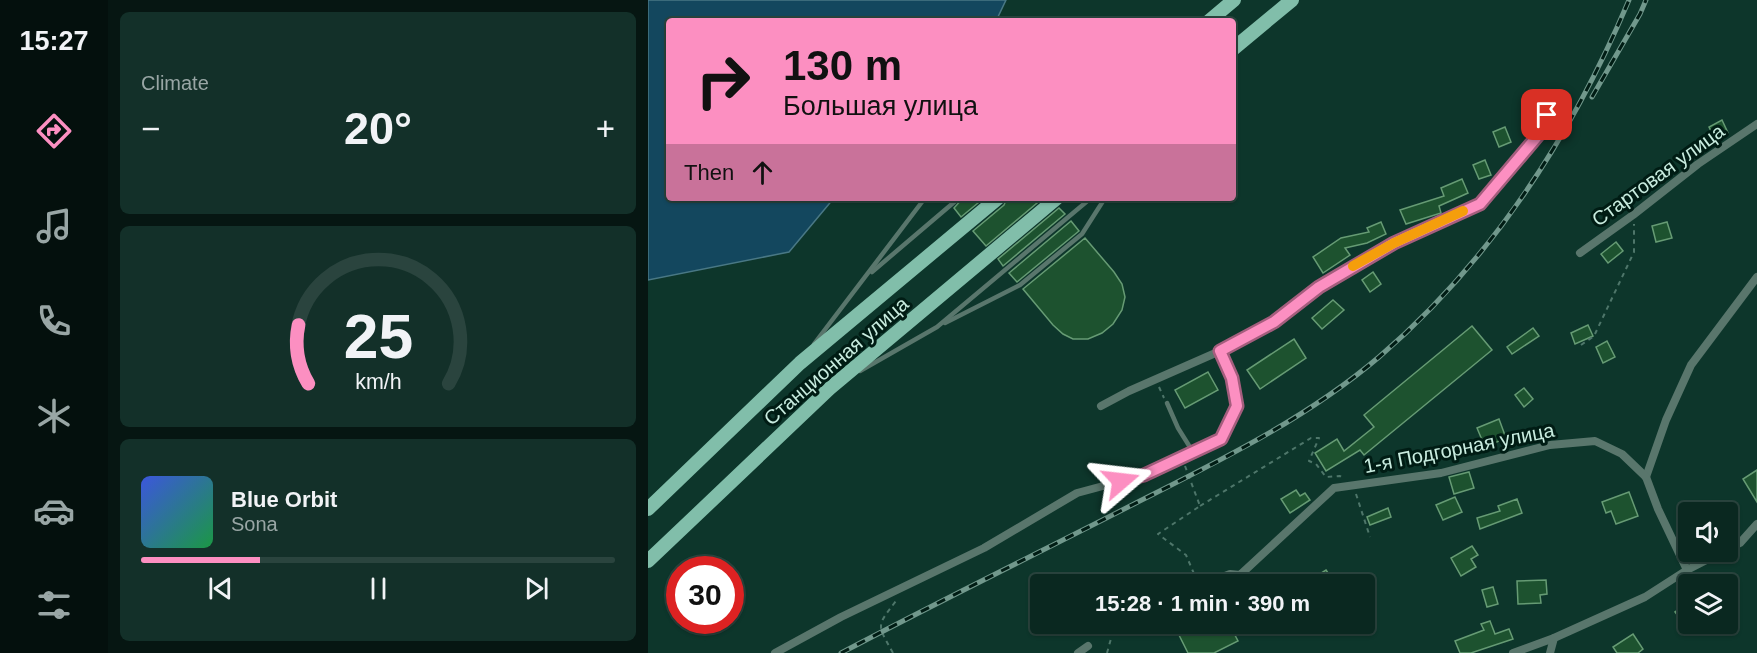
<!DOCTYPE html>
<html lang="en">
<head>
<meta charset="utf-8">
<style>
  :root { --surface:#0a2820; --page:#133029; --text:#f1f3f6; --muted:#99a6a5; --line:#2a443e; --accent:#fc8fc1 }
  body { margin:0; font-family:Helvetica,sans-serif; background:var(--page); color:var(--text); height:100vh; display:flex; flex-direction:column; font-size:22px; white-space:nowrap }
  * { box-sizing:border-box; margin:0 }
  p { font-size:20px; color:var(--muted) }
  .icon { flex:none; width:33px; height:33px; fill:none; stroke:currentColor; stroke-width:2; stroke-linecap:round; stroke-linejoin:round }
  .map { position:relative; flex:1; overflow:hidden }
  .side { display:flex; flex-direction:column; gap:12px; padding:12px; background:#061612; width:540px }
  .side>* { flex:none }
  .guide { position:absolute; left:18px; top:18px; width:570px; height:183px; border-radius:6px; box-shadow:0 2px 4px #0004,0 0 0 2px var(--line); background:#fc8fc1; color:#111; overflow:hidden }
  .fabs { position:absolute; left:1030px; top:502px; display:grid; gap:12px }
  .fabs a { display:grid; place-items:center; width:60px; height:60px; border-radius:6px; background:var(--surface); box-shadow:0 2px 4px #0004,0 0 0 2px var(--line); font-size:30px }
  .speed { position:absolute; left:18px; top:556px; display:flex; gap:12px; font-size:30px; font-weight:700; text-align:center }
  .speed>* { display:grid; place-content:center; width:78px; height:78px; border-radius:50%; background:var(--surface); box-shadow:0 2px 4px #0004,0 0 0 2px var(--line); line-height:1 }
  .speed .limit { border:9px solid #d22; background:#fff; color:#111 }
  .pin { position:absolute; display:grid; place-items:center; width:51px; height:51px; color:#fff; margin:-26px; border-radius:12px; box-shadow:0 3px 9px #0006 }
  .me { position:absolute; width:66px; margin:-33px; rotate:73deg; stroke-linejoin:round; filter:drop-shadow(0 0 4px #0008) }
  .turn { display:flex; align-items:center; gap:21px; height:126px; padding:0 18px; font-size:27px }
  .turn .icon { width:78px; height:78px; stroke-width:2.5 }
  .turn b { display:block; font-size:42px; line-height:51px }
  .then { display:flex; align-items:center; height:57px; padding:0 18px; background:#0003; gap:12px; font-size:22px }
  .big { font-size:45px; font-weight:700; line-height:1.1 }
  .side .widget { flex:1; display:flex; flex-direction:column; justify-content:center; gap:9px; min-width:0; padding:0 21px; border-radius:9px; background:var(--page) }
  .side .dial { align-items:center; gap:0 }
  .dial svg { height:156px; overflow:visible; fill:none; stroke:var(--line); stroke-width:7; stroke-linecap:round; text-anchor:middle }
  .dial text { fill:var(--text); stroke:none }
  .song { display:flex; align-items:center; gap:18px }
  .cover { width:72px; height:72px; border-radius:9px; background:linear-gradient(135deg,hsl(230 70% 55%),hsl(140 70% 35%)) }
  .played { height:6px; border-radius:3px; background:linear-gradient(90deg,var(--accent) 25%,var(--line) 25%) }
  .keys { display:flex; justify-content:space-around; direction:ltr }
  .heat { display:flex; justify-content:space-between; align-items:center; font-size:33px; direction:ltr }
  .trip { position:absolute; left:382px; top:574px; width:345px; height:60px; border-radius:6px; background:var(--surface); box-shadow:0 2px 4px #0004,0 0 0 2px var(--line); font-weight:700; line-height:60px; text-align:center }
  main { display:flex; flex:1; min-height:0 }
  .menu { display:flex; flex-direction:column; width:108px; justify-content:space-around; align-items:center; background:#04100d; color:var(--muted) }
  .menu .icon { width:42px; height:42px }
  .menu .active { color:var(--accent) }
  .menu b { font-size:27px; color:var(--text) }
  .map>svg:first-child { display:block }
  .water { fill:#13475e; stroke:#497885; stroke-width:1.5 }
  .building { fill:#1d522f; stroke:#669b74; stroke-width:1.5 }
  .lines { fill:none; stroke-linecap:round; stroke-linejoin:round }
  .path { stroke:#4e766a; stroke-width:2; stroke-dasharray:4.5 4.5; stroke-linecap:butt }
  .service { stroke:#59766c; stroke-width:4.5 }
  .minor { stroke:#59766c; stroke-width:8 }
  .primary { stroke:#81beaa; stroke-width:14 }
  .rail-casing { stroke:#71988c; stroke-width:5 }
  .rail { stroke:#001c14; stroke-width:3; stroke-dasharray:9; stroke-linecap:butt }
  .route-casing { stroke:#a45d7d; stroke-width:15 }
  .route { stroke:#fc8fc1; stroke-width:10 }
  .slow { stroke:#f59e0b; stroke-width:10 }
  .labels { text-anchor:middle; stroke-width:6; stroke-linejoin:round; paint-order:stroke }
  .street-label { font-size:20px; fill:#c8ecdf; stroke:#001c14 }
</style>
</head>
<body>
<main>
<nav class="menu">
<b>15:27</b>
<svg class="icon active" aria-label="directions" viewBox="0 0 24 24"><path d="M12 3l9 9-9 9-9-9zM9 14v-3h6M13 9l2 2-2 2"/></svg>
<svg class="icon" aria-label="music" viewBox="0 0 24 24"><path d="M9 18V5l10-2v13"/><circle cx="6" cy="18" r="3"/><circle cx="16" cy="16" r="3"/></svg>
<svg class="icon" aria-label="phone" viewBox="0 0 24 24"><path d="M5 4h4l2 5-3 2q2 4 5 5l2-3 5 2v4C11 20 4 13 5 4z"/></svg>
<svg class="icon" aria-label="climate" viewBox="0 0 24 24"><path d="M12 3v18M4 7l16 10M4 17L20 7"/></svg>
<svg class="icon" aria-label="car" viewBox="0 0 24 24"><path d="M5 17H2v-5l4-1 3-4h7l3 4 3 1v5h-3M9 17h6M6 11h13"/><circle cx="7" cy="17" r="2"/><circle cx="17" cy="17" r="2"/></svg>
<svg class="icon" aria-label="filters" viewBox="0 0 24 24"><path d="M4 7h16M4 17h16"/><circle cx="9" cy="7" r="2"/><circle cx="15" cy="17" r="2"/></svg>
</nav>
<section class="side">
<div class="widget"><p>Climate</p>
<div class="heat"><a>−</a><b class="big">20°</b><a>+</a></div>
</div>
<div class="widget dial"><svg viewBox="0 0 100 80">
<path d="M14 69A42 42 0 1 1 86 69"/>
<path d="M14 69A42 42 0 0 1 9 39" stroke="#fc8fc1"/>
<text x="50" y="56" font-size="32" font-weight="700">25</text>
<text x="50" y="72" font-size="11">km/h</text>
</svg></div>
<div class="widget">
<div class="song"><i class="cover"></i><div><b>Blue Orbit</b><p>Sona</p></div></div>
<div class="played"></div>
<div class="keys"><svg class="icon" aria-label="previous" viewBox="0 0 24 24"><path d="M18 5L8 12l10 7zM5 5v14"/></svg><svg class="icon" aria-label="pause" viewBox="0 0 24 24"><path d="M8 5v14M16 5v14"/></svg><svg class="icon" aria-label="next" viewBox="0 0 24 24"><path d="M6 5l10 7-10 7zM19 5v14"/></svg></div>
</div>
</section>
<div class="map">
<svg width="1109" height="653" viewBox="0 0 1109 653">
  <rect width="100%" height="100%" fill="#0d362b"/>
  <!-- water -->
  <path class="water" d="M0 0H358L348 21H21V198H186L141 252 0 280Z"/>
  <!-- building -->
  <g class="building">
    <path d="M1074 120 1080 133 1067 139 1061 127Z"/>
    <path d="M857 127 863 142 851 147 845 132Z"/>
    <path d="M837 160 843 175 831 179 825 165Z"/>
    <path d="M814 179 820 193 791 206 793 213 758 224 752 210 796 196 793 188Z"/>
    <path d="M315 198H336L313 217 306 208Z"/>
    <path d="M359 198H395L338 246 325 231 356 205Z"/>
    <path d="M411 208 417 214 355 266 350 259Z"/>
    <path d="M423 221 431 231 369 282 361 273Z"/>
    <path d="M733 222 738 234 719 243 697 248 702 255 675 273 665 257 693 238 721 232 719 228Z"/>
    <path d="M1019 222 1024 238 1008 242 1004 226Z"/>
    <path d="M437 238 466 272 474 284 477 297 474 310 465 324 454 333 440 339H425L415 334 405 325 375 289Z"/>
    <path d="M968 242 975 251 960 263 953 254Z"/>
    <path d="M725 272 733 284 722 292 714 280Z"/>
    <path d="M685 300 696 310 674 329 664 318Z"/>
    <path d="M940 325 945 336 927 344 923 333Z"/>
    <path d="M824 326 844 350 716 455 712 450 678 471 667 453 689 439 696 451 726 427 716 415Z"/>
    <path d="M885 328 891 336 864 354 859 347Z"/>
    <path d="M646 339 658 358 612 389 599 370Z"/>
    <path d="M959 341 967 357 955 363 948 347Z"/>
    <path d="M560 372 570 390 537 408 527 390Z"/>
    <path d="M876 388 885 399 876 407 867 395Z"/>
    <path d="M851 419 858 438 837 447 829 428Z"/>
    <path d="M1109 470V502L1095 479Z"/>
    <path d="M821 472 826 488 806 494 801 477Z"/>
    <path d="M648 490 652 496 657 493 662 500 642 513 633 499Z"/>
    <path d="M981 492 990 516 968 524 963 511 958 513 954 502Z"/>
    <path d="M807 497 814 512 795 520 788 505Z"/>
    <path d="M869 499 874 513 832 529 829 518 852 511 850 506Z"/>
    <path d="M740 508 743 517 722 525 719 517Z"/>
    <path d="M824 546 830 555 823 559 828 567 813 576 803 558Z"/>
    <path d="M678 570 688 585H654Z"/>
    <path d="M898 580 899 594 892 595 893 603 870 604 869 581Z"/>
    <path d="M845 587 850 604 839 607 834 590Z"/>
    <path d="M1041 602V631L1027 612Z"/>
    <path d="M842 621 847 634 861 629 865 639 823 653H812L807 641 836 630 833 624Z"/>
    <path d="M542 624H581L590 641 566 653H540L529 631Z"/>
    <path d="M985 634 995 649 990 653H969L965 647Z"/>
  </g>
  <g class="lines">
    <!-- path -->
    <g class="path">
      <path d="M933 345 946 336 986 252V224"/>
      <path d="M511 387 516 398"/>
      <path d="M537 466 552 506 510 534 538 555 547 576 542 585"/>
      <path d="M708 494 722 537"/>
      <path d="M552 506 663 438H671L661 461 668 464 678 477 692 476 695 478"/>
      <path d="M245 653C229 624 228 627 248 601"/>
      <path d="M459 653 464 635 478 624"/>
    </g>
    <!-- service -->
    <g class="service">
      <path d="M224 272 311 198"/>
      <path d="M297 323 372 285 434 234 457 198"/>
      <path d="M166 344 277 198"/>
      <path d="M212 371 289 327 443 198"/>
      <path d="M519 403 530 428 545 452"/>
    </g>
    <!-- minor -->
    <g class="minor">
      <path d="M932 253 985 215 1050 164 1109 124"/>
      <path d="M453 406 481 391 572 351 626 322 671 287 746 243 832 204 893 131 899 115"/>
      <path d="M998 477 1018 420 1043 365 1109 277"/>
      <path d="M1080 549 1092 543 1109 524"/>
      <path d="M554 585 582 574 592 575 686 488 793 473 902 445 947 441 974 454 998 477 1010 509 1039 570"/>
      <path d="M127 653 193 617 336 548 429 493 496 475 573 439 589 406 584 377 572 351"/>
      <path d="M430 653 440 646"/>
      <path d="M865 653 906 638"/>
      <path d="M902 653 906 638 997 597 1039 570 1074 552"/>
    </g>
    <!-- primary -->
    <g class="primary">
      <path d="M561 21 586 0"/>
      <path d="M585 49 644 0"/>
      <path d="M0 509 152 363 350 198"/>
      <path d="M0 561 181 389 409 198"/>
    </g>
    <!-- rail casing -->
    <g class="rail-casing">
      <g id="rail">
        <path d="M944 97 992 14 998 0"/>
        <path d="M193 653C290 602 388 554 486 504 571 461 658 419 731 357 843 261 924 135 981 0"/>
      </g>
    </g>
    <!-- rail -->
    <use href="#rail" class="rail"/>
  </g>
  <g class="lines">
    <!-- route casing -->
    <g class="route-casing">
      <path id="route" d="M473 481 496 475 573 439 589 406 584 378 572 351 626 322 671 287 746 243 832 204 893 132 899 115"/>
    </g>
    <!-- route -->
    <use href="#route" class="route"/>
    <!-- slow -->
    <path class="slow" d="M705 266 746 243 815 211"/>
  </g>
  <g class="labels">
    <!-- street labels -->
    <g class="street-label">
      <text transform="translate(1010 175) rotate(-36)" y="7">Стартовая улица</text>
      <text transform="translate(188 361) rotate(-41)" y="7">Станционная улица</text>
      <text transform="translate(811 448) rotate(-11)" y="7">1-я Подгорная улица</text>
    </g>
  </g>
</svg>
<div class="fabs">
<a><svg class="icon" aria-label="sound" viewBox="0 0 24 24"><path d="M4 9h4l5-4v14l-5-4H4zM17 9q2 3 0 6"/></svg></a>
<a><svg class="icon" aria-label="layers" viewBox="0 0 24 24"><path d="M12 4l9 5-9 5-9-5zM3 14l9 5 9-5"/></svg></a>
</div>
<div class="speed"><div class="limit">30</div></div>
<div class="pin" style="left:899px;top:115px;background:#d93025"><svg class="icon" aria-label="arrive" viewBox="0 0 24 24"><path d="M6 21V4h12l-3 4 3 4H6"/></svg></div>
<svg class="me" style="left:473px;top:481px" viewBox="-20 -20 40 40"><path d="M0-17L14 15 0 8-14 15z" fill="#fc8fc1" stroke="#fff" stroke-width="4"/></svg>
<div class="trip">15:28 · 1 min · 390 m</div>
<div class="guide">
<div class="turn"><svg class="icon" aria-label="right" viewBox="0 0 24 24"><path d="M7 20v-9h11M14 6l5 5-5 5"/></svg><div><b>130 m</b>Большая улица</div></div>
<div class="then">Then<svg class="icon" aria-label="ahead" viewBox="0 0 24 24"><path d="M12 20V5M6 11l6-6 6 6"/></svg></div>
</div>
</div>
</main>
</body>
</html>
